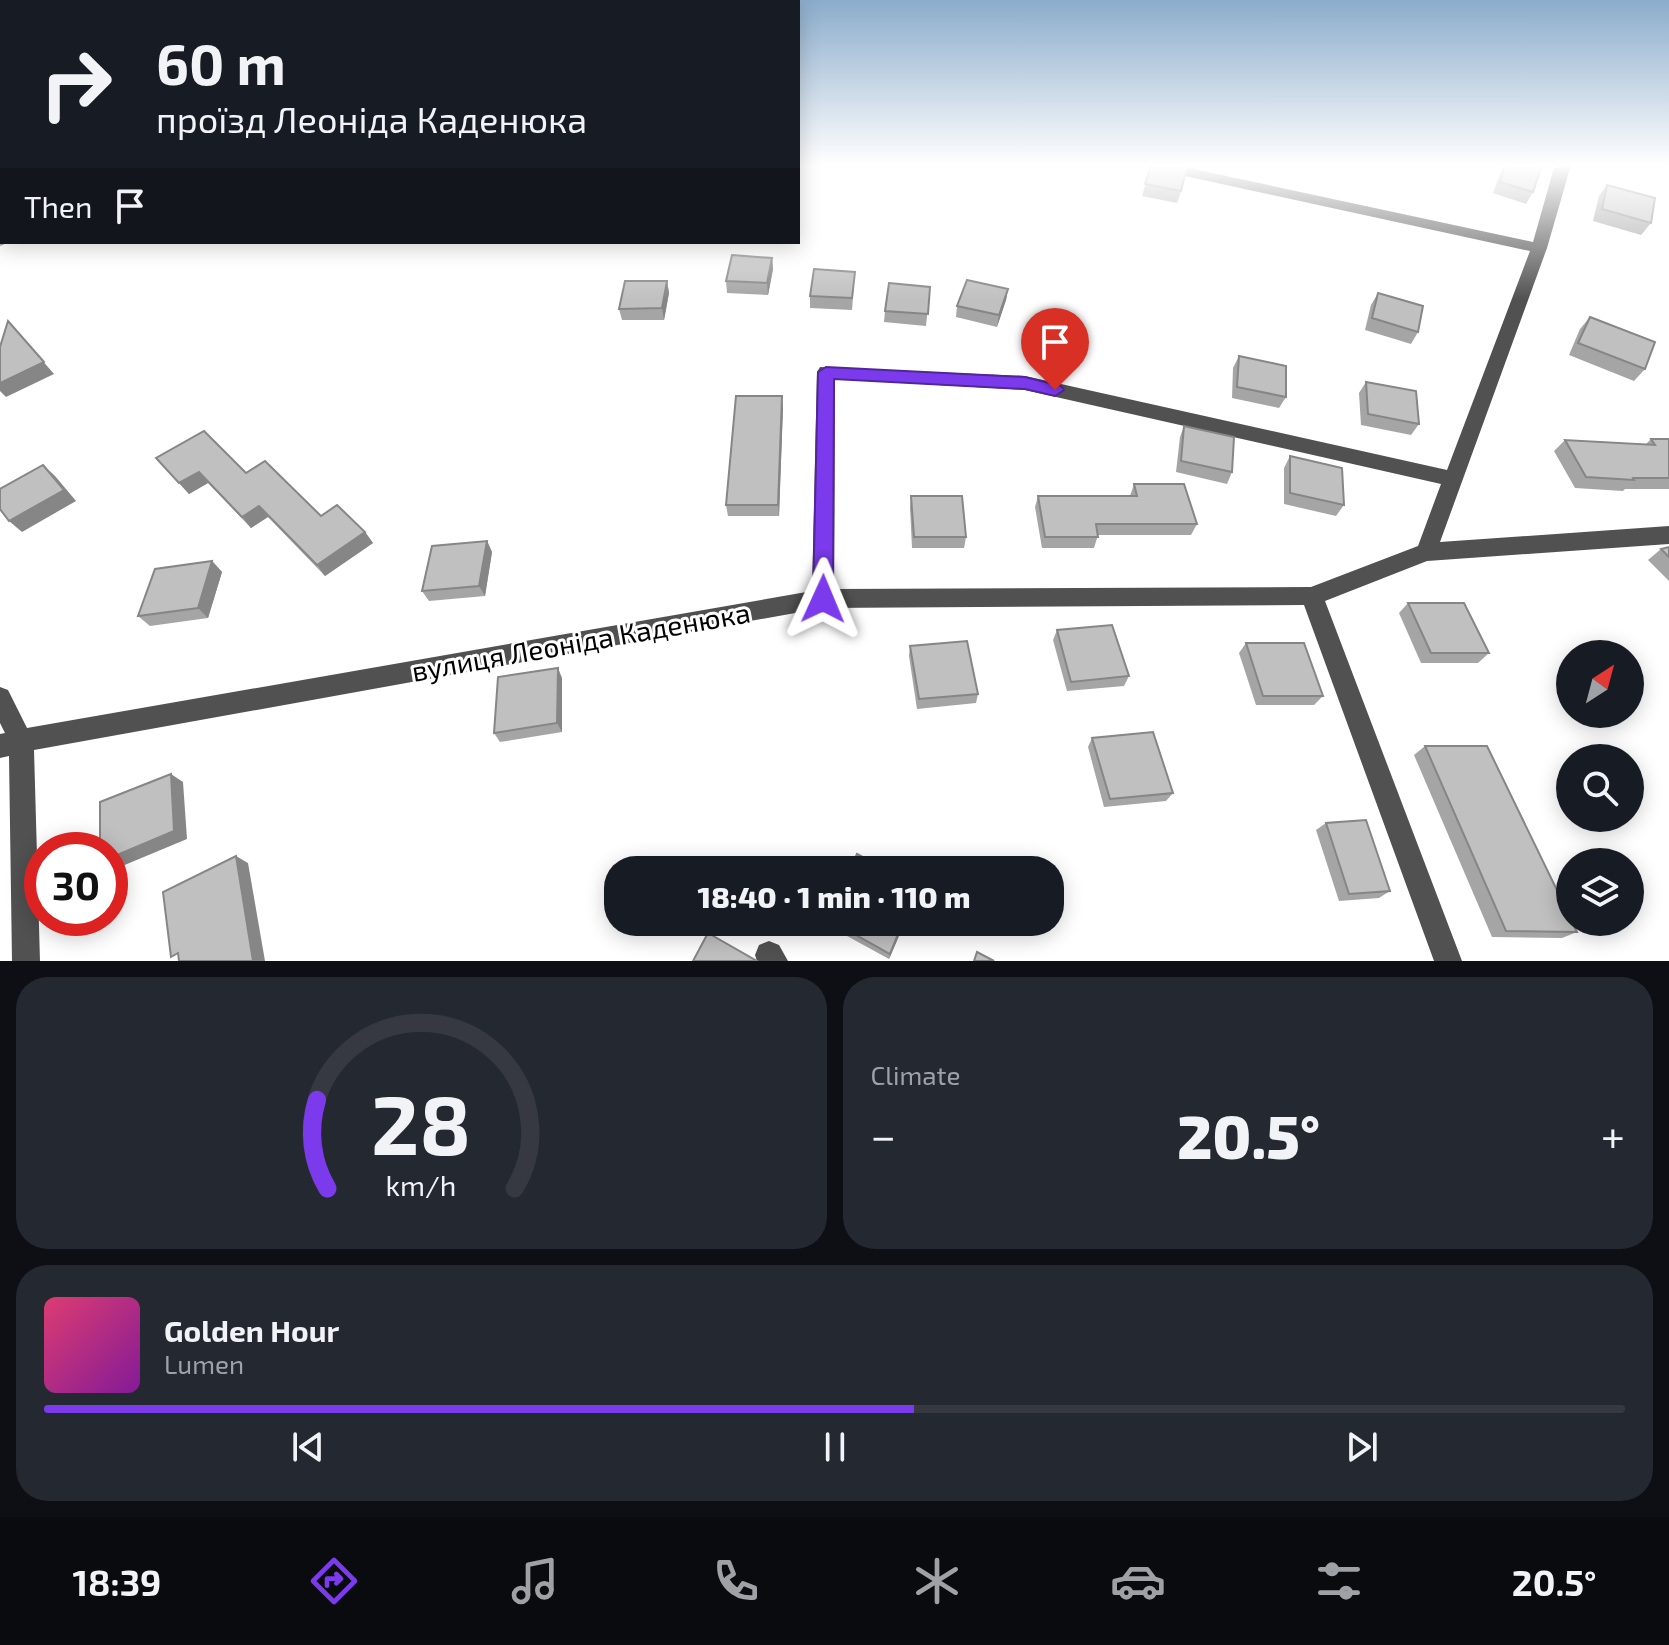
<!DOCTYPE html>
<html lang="en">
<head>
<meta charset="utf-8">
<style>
  :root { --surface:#171b24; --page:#242831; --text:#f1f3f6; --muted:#9ea1a6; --line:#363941; --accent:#7c3aed }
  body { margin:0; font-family:"Exo 2",sans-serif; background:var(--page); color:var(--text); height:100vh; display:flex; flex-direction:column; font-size:30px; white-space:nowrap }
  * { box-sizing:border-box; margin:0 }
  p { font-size:26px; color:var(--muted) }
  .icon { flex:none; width:44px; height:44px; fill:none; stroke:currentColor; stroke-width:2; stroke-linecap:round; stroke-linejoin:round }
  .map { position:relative; height:961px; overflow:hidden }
  .details { display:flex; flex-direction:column; gap:16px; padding:16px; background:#0d0f14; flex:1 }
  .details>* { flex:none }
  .hud { position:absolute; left:0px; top:0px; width:800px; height:244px; box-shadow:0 4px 20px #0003; background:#171b24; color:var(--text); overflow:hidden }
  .needle { width:52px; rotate:36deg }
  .controls { position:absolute; left:1556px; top:640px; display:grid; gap:16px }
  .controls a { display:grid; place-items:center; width:88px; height:88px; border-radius:50%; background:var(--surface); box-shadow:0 4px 20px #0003; font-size:40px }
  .speed { position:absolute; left:24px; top:832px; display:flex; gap:16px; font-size:40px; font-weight:700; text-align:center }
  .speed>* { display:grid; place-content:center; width:104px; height:104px; border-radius:50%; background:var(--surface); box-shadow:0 4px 20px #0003; line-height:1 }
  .speed .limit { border:12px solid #d22; background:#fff; color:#111 }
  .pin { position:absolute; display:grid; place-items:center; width:68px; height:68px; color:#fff; margin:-82px -34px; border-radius:50% 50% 50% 0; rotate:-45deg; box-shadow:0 0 8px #0007 }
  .pin .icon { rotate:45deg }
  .me { position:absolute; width:88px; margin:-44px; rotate:1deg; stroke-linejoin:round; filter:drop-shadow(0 0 6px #0008) }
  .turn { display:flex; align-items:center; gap:28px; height:168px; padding:0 24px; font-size:36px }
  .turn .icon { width:104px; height:104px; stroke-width:2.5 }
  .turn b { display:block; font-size:56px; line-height:68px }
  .then { display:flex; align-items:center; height:76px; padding:0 24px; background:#0003; gap:16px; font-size:30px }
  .big { font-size:60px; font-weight:800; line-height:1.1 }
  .details .widget { flex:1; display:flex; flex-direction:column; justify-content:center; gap:12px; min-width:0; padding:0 28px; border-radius:32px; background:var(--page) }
  .details .dial { align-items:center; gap:0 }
  .dial svg { height:208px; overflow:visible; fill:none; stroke:var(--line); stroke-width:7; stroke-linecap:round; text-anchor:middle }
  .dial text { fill:var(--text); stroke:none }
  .song { display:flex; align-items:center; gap:24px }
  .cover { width:96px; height:96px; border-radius:12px; background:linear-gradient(135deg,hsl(340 70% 55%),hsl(290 70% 35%)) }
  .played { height:8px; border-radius:4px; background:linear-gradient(90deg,var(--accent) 55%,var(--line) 55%) }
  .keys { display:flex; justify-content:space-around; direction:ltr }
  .heat { display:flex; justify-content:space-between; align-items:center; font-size:44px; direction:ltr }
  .details .tiles { flex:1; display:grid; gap:16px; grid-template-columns:1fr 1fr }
  .widget:last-child { grid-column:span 2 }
  .trip { position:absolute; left:604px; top:856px; width:460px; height:80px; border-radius:32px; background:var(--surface); box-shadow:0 4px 20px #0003; font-weight:800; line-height:80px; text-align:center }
  .tabs { display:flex; height:128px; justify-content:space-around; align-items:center; background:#090b0e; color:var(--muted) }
  .tabs .icon { width:56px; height:56px }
  .tabs .on { color:var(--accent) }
  .tabs b { font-size:36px; color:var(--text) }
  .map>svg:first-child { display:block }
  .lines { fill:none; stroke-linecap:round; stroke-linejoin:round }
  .minor { fill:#515151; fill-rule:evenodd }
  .wall { fill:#a5a5a5 }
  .shaded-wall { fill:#868686 }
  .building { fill:#c0c0c0; stroke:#868686; stroke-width:2 }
  .route { fill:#7c3aed; stroke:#51269a; stroke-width:2 }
  .labels { text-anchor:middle; stroke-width:6; stroke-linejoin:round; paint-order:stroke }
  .street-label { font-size:28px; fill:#000; stroke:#fff }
</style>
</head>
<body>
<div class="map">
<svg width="1669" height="961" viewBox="0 0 1669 961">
  <rect width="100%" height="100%" fill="#fff"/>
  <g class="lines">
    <!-- minor -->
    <g class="minor">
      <path d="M1146 165H1175L1533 242 1554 168 1571 165 1547 248 1440 542 1669 526V544L1427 561 1325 601 1462 961H1434L1304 605 823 608 34 750 40 961H12L9 756 0 758V734L5 733 0 723V687L8 690 27 728 812 591 817 372 820 367 1025 376 1447 470 1530 251 1153 169ZM835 379 1025 390 1441 484 1418 546 1311 587 834 589Z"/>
      <path d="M2 235V242H9L0 246Z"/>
      <path d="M769 941 779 945 788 961H757L755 955 759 945Z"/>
    </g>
  </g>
  <!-- wall -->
  <g class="wall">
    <path d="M1151 165 1181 191 1177 203 1142 196Z"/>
    <path d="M1503 165H1542L1533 192 1526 204 1493 193Z"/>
    <path d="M1607 185 1651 223 1641 235 1593 221 1599 196Z"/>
    <path d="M772 258 773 269 768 295 727 293 726 281Z"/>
    <path d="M855 272 852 310 810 308V296Z"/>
    <path d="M667 281 669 293 664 320H622L619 309Z"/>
    <path d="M930 287 926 326 884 322 885 311Z"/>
    <path d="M1008 289 1006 300 997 327 956 317 957 306Z"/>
    <path d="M1378 293 1418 332 1411 344 1365 330 1371 305Z"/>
    <path d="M1590 317 1645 369 1634 381 1569 355 1580 329Z"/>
    <path d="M1239 356 1286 397 1279 408 1232 398 1233 368Z"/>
    <path d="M1366 382 1419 424 1411 435 1361 425 1359 393Z"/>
    <path d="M783 407 779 516H728L726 505Z"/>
    <path d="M1184 426 1232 472 1227 484 1176 472 1180 437Z"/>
    <path d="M1651 439H1669V489H1625L1623 491 1575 488 1554 451 1565 440 1646 444Z"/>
    <path d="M1290 456 1344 505 1336 516 1284 504V468Z"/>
    <path d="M156 458 246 473 321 516 365 532 373 543 325 576 268 517 251 528 208 483 189 494Z"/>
    <path d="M1134 484 1197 524 1191 535H1098L1094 548H1042L1035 507 1038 496H1130Z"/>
    <path d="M911 496 966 537 964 548H912L910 507Z"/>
    <path d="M487 541 492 552 485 596 429 601 422 591Z"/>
    <path d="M1669 547V581L1648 560 1661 549Z"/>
    <path d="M212 561 222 572 208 618 150 626 138 616Z"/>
    <path d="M1408 603 1489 653 1478 663H1421L1399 613Z"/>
    <path d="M1057 630 1129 676 1124 686 1067 691 1053 640Z"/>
    <path d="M1246 643 1323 696 1314 705H1256L1239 653Z"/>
    <path d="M910 646 978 694 976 703 917 709 909 656Z"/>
    <path d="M562 678V732L500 742 494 733Z"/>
    <path d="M1092 738 1173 793 1166 801 1104 807 1088 747Z"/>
    <path d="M1425 746 1577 932 1562 938 1492 937 1414 755Z"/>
    <path d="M1326 823 1390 891 1379 898 1339 901 1316 830Z"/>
    <path d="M827 922H905L889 959 827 925Z"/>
  </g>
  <!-- shaded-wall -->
  <g class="shaded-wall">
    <path d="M772 258 773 269 768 295 767 283Z"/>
    <path d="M667 281 669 293 664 320 662 308Z"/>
    <path d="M1008 289 1006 300 997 327 999 315Z"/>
    <path d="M8 321 54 374 6 397 0 391V383Z"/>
    <path d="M782 396 783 407 779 516 778 505Z"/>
    <path d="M43 465 55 476 76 501 22 532 9 521Z"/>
    <path d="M199 472 208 483 189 494 179 483Z"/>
    <path d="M259 506 268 517 251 528 242 517Z"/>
    <path d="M365 532 373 543 325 576 317 565Z"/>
    <path d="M487 541 492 552 485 596 479 586Z"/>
    <path d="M212 561 222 572 208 618 198 608Z"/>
    <path d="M558 668 562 678V732L557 723Z"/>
    <path d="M171 774 183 782 187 839 115 869 110 867V858Z"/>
    <path d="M236 856 248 863 265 961H253Z"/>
    <path d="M903 922H905L889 959 890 954Z"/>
  </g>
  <!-- building -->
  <g class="building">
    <path d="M1151 165H1180L1187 167 1181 191 1145 184Z"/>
    <path d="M1506 165H1542L1533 192 1500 182Z"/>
    <path d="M1607 185 1655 198 1651 223 1602 209Z"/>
    <path d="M732 255 772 258 767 283 726 281Z"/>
    <path d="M814 269 855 272 852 298 810 296Z"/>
    <path d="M967 280 1008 289 999 315 957 306Z"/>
    <path d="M625 281H667L662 308 619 309Z"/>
    <path d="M889 283 930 287 928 314 885 311Z"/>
    <path d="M1378 293 1423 306 1418 332 1372 318Z"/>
    <path d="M1590 317 1655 342 1645 369 1578 343Z"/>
    <path d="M8 321 44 362 0 383V347Z"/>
    <path d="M1239 356 1286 366V397L1237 387Z"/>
    <path d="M1366 382 1416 391 1419 424 1368 414Z"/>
    <path d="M736 396H782L778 505H726Z"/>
    <path d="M1184 426 1234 437 1232 472 1181 461Z"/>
    <path d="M204 431 246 473 265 461 321 516 337 505 365 532 317 565 259 506 242 517 199 472 179 483 156 458Z"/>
    <path d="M1651 439H1669V478H1633L1634 480 1586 477 1565 440 1655 445Z"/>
    <path d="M1290 456 1342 468 1344 505 1290 493Z"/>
    <path d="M43 465 64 490 9 521 0 509V489Z"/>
    <path d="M1134 484H1184L1197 524H1096L1098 537H1045L1038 496H1137Z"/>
    <path d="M911 496H962L966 537H914Z"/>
    <path d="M487 541 479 586 422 591 432 546Z"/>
    <path d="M1669 547V557L1661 549Z"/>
    <path d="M212 561 198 608 138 616 155 569Z"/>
    <path d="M1408 603H1464L1489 653H1431Z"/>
    <path d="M1112 625 1129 676 1071 682 1057 630Z"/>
    <path d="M967 641 978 694 919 699 910 646Z"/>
    <path d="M1246 643H1304L1323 696H1263Z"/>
    <path d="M558 668 557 723 494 733 498 677Z"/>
    <path d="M1153 732 1173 793 1110 799 1092 738Z"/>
    <path d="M1425 746H1487L1570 917V922H1572L1577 932 1506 931Z"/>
    <path d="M171 774 174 831 110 858V850H100V802Z"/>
    <path d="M1366 820 1390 891 1349 894 1326 823Z"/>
    <path d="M857 854 887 870H850Z"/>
    <path d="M236 856 253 961H179L178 953 171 957 163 892Z"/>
    <path d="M833 922H903L890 954Z"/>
    <path d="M708 933 757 961H693Z"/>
    <path d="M977 952 994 961H974Z"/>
  </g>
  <!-- sky -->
  <linearGradient id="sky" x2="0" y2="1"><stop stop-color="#8baccb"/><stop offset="0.55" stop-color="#fff"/><stop offset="1" stop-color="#fff" stop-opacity="0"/></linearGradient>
  <rect width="1669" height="300" fill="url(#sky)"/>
  <!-- route -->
  <path class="route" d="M826 367 1025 377 1061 386 1064 390 1055 396 1025 389 834 379 833 599 830 605 823 608 816 605 813 599 818 372Z"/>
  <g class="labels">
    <!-- street labels -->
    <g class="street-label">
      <text transform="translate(581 642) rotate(-10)" y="10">вулиця Леоніда Каденюка</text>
    </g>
  </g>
</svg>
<div class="controls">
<a><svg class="needle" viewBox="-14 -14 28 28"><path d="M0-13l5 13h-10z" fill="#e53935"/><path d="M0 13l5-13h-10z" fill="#9ea1a6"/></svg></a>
<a><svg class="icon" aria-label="search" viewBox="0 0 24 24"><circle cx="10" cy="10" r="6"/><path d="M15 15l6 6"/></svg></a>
<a><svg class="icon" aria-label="layers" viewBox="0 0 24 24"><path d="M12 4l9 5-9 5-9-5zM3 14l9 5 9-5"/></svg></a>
</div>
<div class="speed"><div class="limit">30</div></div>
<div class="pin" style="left:1055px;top:390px;background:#d93025"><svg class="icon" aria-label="arrive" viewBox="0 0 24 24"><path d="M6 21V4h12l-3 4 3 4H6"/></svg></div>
<svg class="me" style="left:823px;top:599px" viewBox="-20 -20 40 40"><path d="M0-17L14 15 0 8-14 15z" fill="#7c3aed" stroke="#fff" stroke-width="4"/></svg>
<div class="trip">18:40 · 1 min · 110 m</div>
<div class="hud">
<div class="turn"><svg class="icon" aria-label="right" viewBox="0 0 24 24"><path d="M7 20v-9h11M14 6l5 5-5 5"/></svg><div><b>60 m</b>проїзд Леоніда Каденюка</div></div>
<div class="then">Then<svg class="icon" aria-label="arrive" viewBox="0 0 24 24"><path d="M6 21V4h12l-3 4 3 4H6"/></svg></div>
</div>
</div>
<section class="details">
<div class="tiles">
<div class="widget dial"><svg viewBox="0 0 100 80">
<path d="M14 69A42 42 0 1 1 86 69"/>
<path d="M14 69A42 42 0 0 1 10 35" stroke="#7c3aed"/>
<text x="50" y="56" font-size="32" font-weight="700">28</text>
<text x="50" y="72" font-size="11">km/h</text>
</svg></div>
<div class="widget"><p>Climate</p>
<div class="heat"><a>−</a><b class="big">20.5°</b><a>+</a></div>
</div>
<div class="widget">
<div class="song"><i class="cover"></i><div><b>Golden Hour</b><p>Lumen</p></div></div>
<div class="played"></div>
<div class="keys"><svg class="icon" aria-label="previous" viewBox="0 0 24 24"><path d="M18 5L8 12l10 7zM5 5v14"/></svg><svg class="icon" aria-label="pause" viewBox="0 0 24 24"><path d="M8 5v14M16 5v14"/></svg><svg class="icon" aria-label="next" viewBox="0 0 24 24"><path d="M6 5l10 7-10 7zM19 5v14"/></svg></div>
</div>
</div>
</section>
<nav class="tabs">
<b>18:39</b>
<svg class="icon on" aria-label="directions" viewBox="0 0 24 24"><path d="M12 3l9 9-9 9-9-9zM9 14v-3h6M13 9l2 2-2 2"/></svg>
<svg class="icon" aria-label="music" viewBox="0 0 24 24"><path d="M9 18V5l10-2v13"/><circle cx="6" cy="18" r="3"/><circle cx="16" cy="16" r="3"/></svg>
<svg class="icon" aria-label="phone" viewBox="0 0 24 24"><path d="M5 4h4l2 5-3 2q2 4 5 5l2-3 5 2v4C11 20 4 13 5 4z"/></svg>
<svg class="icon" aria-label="climate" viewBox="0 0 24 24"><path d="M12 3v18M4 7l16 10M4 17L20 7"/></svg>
<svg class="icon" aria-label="car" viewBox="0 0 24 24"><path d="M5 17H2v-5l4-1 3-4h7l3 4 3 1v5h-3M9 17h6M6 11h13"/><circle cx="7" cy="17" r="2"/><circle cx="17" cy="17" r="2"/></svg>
<svg class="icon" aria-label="filters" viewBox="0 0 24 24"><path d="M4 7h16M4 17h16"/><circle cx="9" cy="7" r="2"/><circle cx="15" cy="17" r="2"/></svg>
<b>20.5°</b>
</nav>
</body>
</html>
